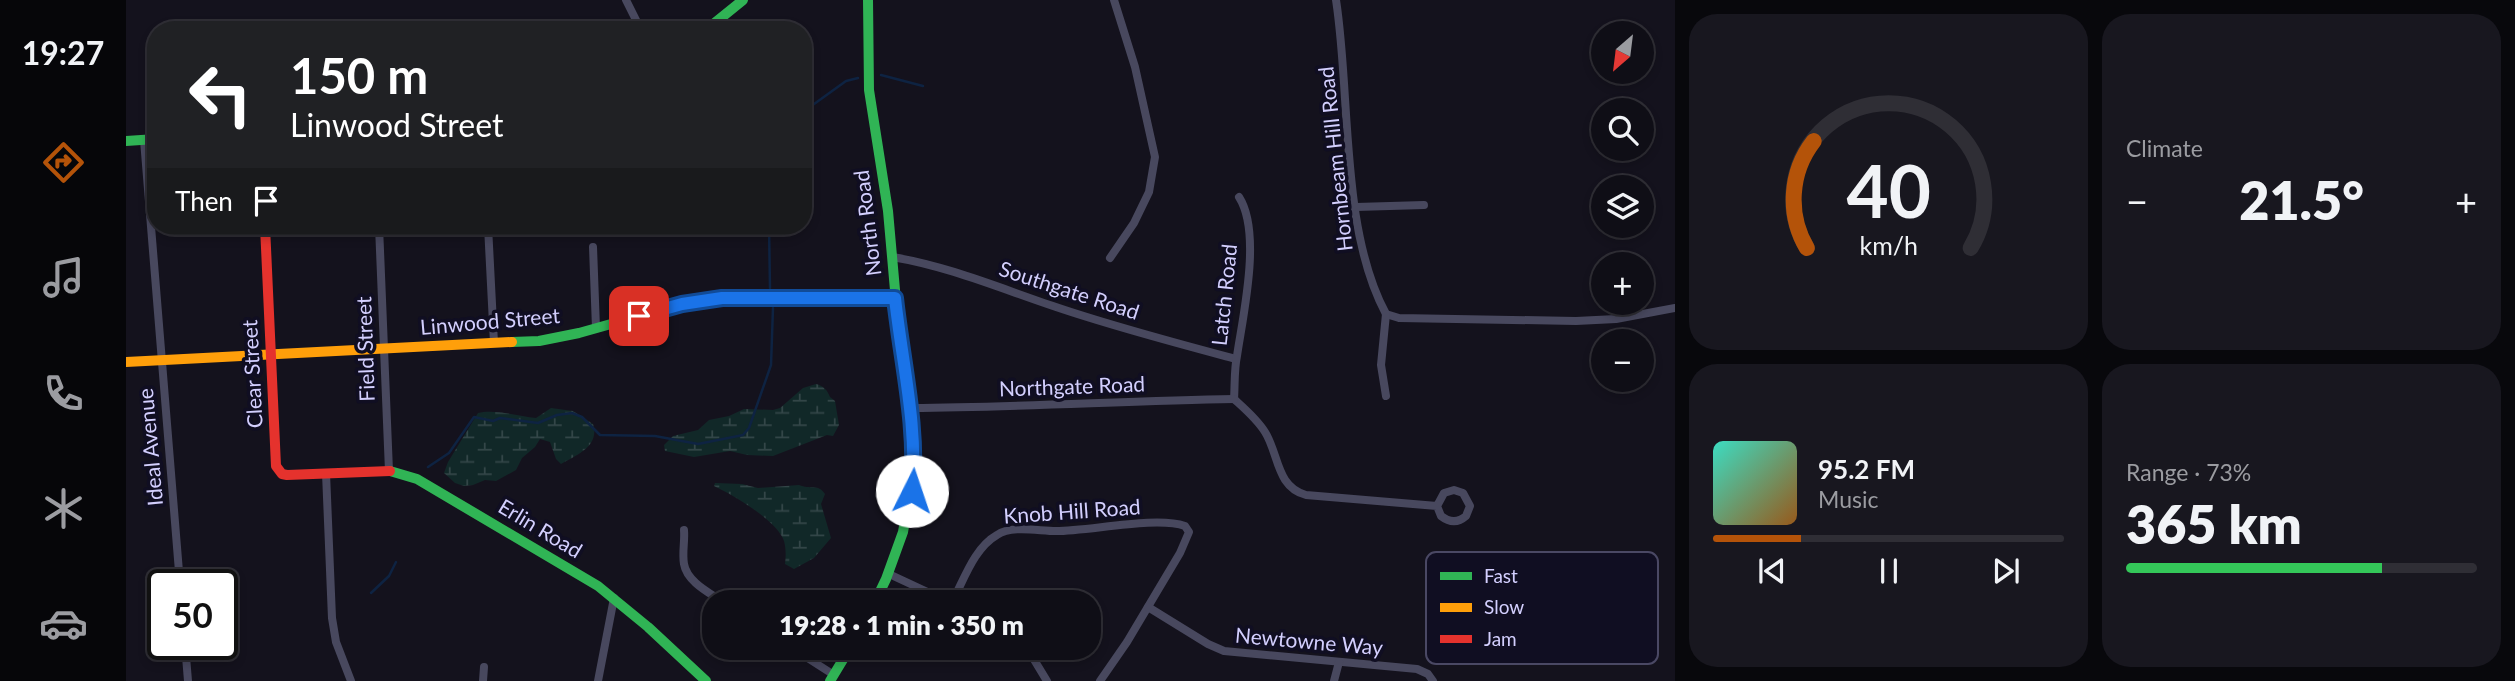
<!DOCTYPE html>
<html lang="en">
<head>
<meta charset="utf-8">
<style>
  :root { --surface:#0f0e16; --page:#18171f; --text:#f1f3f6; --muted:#9b9ca1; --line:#2f2e35; --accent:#b45309 }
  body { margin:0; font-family:Lato,sans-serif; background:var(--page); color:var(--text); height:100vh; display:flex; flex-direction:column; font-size:26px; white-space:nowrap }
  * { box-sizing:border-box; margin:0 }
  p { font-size:23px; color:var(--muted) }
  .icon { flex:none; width:38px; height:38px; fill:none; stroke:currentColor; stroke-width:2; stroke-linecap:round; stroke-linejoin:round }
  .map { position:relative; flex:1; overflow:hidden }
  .details { display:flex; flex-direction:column; gap:14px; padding:14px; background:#08080c; width:840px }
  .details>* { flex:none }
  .hud { position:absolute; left:21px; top:21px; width:665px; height:214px; border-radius:28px; box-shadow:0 4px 10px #0003,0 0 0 2px var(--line); background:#202124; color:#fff; overflow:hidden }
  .needle { width:46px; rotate:208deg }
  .buttons { position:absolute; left:1465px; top:21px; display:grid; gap:14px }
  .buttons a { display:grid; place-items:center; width:63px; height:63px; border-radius:50%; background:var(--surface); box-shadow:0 4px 10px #0003,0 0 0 2px var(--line); font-size:35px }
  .speed { position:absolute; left:21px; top:569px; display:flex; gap:14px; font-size:35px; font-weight:700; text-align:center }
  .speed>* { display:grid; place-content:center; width:91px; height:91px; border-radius:50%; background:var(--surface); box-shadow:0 4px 10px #0003,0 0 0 2px var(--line); line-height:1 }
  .speed .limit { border:4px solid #111; border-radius:10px; background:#fff; color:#111 }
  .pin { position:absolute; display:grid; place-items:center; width:60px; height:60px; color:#fff; margin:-30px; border-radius:14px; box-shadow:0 4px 10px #0006 }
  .me { position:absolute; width:77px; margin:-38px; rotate:4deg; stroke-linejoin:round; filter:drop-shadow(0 0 5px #0008) }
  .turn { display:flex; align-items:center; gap:24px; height:147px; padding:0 28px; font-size:32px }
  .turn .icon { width:91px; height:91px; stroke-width:2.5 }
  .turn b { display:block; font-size:49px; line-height:60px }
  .then { display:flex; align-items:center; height:66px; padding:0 28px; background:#0003; gap:14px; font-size:26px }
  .big { font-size:52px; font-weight:800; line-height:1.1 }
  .details .card { flex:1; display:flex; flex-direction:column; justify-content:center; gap:10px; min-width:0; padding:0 24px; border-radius:28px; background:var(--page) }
  .details .dial { align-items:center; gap:0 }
  .dial svg { height:182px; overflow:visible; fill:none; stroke:var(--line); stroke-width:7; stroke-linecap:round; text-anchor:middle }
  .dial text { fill:var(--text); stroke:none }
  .song { display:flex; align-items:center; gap:21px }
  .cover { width:84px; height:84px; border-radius:10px; background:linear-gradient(135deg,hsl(170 70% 55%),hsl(30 70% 35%)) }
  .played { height:7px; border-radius:4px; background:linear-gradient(90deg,var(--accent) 25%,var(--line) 25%) }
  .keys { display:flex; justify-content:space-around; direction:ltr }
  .heat { display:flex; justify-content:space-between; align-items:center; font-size:38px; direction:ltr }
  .charge { height:10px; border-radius:5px; background:linear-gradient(90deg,#34c759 73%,var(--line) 0) }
  .details .tiles { flex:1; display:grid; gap:14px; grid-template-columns:repeat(2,1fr) }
  .trip { position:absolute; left:576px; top:590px; width:399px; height:70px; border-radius:28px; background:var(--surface); box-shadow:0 4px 10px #0003,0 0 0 2px var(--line); font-weight:800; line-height:70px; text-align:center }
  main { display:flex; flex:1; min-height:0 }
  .dock { display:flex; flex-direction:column; width:126px; justify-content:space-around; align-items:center; background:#060609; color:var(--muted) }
  .dock .icon { width:49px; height:49px }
  .dock .active { color:var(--accent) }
  .dock b { font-size:32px; color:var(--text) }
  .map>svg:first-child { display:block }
  .wetland { fill:url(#wetland-marsh) }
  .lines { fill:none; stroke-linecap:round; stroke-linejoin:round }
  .stream { stroke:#0e2342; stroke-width:2.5 }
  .street { stroke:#48485e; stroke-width:8 }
  .fast { stroke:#30b455; stroke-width:10 }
  .slow { stroke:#ff9f0a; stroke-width:10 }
  .jam { stroke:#e5322d; stroke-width:10 }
  .route-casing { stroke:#114b97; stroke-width:18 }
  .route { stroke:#1a73e8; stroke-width:12 }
  .labels { text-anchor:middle; stroke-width:7; stroke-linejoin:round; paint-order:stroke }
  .street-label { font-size:21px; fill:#d3cffe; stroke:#100e22 }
  .key { fill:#100e22; stroke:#4a4864; stroke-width:2 }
  .key-label { font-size:19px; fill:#d3cffe }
</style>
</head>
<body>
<main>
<nav class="dock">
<b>19:27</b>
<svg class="icon active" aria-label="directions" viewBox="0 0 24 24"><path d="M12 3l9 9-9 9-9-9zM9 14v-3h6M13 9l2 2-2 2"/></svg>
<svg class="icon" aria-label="music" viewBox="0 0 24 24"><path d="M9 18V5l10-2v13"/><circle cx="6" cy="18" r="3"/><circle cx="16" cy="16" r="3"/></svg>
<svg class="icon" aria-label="phone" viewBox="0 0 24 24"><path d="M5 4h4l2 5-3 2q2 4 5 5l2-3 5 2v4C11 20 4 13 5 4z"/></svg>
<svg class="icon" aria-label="climate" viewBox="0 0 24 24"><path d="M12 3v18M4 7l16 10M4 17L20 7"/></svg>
<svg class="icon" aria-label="car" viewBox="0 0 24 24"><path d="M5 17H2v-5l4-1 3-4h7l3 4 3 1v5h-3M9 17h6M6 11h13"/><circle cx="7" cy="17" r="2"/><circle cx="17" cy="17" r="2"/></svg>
</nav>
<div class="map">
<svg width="1549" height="681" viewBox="0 0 1549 681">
  <defs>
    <pattern id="wetland-marsh" width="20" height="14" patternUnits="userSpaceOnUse" patternTransform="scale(1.75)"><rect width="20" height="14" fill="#112828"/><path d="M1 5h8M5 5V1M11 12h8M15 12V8" fill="none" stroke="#334648"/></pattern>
  </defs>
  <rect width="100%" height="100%" fill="#14121d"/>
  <!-- wetland -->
  <g class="wetland">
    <path d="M690 384C698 386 701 390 704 397L709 401 713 425 707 436 701 435 647 456 621 455 604 451 568 457 539 451 538 445 547 436 572 430 583 420 603 416 618 409 647 410 654 408 677 388Z"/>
    <path d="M425 408 447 411 467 424C474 446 451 455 435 464L430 459 424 442 414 439 409 447 396 458 390 470 370 481 359 480 347 485 338 486 329 483 318 473 322 462 352 413C369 409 392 416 410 418Z"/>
    <path d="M589 483 616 484 632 488 673 485C684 490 692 483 699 494L695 504 705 538 688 558 668 569 659 564C660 557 660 548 658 541 652 521 607 495 588 486Z"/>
  </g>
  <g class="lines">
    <!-- stream -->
    <g class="stream">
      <path d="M755 75 797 86"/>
      <path d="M677 112 720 81 732 78"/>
      <path d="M643 226 644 288"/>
      <path d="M302 467 323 453 348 417 367 421 374 418 412 423 431 415 446 413 456 417 474 435 529 436 572 444 617 435 623 428 645 365 647 308"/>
      <path d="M245 593 263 576 270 562"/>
    </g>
    <!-- street -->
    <g class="street">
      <path d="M500 0 515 30"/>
      <path d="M1210 0C1225 96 1214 229 1260 314L1273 318 1450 321 1490 319 1549 308"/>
      <path d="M18 140 54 584"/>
      <path d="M1230 207 1298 205"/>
      <path d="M253 226 263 471"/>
      <path d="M362 226 368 343"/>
      <path d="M467 247 470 328"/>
      <path d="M766 257C822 266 876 289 930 307 989 327 1050 343 1110 359"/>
      <path d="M984 258 1008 223 1023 192 1029 157 1009 67 988 0"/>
      <path d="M1260 314 1255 365 1260 396"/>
      <path d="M1108 399C1119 409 1131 419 1139 432 1153 454 1150 487 1180 495L1311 506 1315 516C1324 523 1332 523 1340 516L1344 506 1337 493 1328 490 1318 493 1311 506"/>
      <path d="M1108 399C1109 385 1108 370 1111 356 1117 315 1136 233 1113 197"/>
      <path d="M786 408C893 407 1001 401 1108 399"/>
      <path d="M200 473 206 618 210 642 225 681"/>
      <path d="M558 530C559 541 556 553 558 564 561 582 584 593 597 602"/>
      <path d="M763 574 823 602"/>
      <path d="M826 602C838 580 848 548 871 535 886 525 912 531 930 531 964 531 1030 516 1059 526L1063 532 1054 553 1001 642 974 681"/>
      <path d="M1022 607 1082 644 1098 651 1291 669 1302 674 1307 681"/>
      <path d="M59 644 62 681"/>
      <path d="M666 648 708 675"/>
      <path d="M901 648 921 681"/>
      <path d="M357 681 358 667"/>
      <path d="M472 681 488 598"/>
      <path d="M1208 681 1213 662"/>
    </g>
    <!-- fast -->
    <g class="fast">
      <path d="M742 0 743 90 762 211 772 324 785 407 788 457 786 482 777 532 760 579 749 602"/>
      <path d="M580 30 617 0"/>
      <path d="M0 141 30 139"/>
      <path d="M386 342 413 341 453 333 556 304 596 297 769 298"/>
      <path d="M264 471 291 479 472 586 522 627 580 681"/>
      <path d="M704 681 724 648"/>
    </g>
    <!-- slow -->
    <path class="slow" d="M0 362 386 342"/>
    <!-- jam -->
    <path class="jam" d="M139 226 150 466 156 474 161 475 264 471"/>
  </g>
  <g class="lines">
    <!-- route casing -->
    <g class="route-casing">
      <path id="route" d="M513 316 556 304 596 298H769C776 363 792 426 786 491"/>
    </g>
    <!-- route -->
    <use href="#route" class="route"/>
  </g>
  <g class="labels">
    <!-- street labels -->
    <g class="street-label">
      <text transform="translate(1210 159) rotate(-96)" y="7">Hornbeam Hill Road</text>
      <text transform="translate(742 223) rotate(-97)" y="7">North Road</text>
      <text transform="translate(943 291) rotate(18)" y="7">Southgate Road</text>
      <text transform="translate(1099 295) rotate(-84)" y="7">Latch Road</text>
      <text transform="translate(364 322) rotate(-5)" y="7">Linwood Street</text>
      <text transform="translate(240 349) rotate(-92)" y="7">Field Street</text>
      <text transform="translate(127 374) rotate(-93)" y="7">Clear Street</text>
      <text transform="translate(946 387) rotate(-2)" y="7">Northgate Road</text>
      <text transform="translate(25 447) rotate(-95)" y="7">Ideal Avenue</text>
      <text transform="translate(946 512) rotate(-4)" y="7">Knob Hill Road</text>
      <text transform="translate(414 529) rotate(31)" y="7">Erlin Road</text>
      <text transform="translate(1183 642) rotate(5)" y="7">Newtowne Way</text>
    </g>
  </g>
  <!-- legend -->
  <rect x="1300" y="552" width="232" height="112" rx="10" class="key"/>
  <rect x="1314" y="572" width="32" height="8" fill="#30b455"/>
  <rect x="1314" y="603" width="32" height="9" fill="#ff9f0a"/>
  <rect x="1314" y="635" width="32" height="8" fill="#e5322d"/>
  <g class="key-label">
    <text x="1358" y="583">Fast</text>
    <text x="1358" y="614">Slow</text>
    <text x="1358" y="646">Jam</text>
  </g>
</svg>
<div class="buttons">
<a><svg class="needle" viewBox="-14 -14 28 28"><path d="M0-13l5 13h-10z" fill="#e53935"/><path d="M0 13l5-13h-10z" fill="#9b9ca1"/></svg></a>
<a><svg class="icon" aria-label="search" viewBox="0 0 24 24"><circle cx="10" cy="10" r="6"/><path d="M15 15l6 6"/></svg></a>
<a><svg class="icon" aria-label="layers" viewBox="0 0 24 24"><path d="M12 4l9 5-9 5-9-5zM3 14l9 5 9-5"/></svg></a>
<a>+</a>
<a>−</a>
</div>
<div class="speed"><div class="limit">50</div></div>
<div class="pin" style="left:513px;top:316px;background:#d93025"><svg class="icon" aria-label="arrive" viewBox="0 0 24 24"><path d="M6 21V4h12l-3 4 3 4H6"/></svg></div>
<svg class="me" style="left:786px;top:491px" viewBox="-20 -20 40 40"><circle r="19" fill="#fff"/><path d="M0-13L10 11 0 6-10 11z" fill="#1a73e8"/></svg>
<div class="trip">19:28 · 1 min · 350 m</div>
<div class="hud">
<div class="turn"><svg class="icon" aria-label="left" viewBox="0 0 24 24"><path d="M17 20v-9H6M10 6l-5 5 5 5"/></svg><div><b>150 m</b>Linwood Street</div></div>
<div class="then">Then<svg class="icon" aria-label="arrive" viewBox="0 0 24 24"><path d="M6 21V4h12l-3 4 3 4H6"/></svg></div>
</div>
</div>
<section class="details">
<div class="tiles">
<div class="card dial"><svg viewBox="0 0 100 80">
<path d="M14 69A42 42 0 1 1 86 69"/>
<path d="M14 69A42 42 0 0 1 17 22" stroke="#b45309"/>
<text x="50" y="56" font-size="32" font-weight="700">40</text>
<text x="50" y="72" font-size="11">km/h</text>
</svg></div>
<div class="card"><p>Climate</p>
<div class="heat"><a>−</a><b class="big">21.5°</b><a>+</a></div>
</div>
<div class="card">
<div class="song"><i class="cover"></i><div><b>95.2 FM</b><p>Music</p></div></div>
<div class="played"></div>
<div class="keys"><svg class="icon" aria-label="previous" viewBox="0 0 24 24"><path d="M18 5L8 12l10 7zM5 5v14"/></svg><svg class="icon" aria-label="pause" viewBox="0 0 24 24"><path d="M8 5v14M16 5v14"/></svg><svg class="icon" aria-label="next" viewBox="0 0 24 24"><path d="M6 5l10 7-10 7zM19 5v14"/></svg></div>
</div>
<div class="card"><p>Range · 73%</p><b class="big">365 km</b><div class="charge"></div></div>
</div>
</section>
</main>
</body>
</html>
